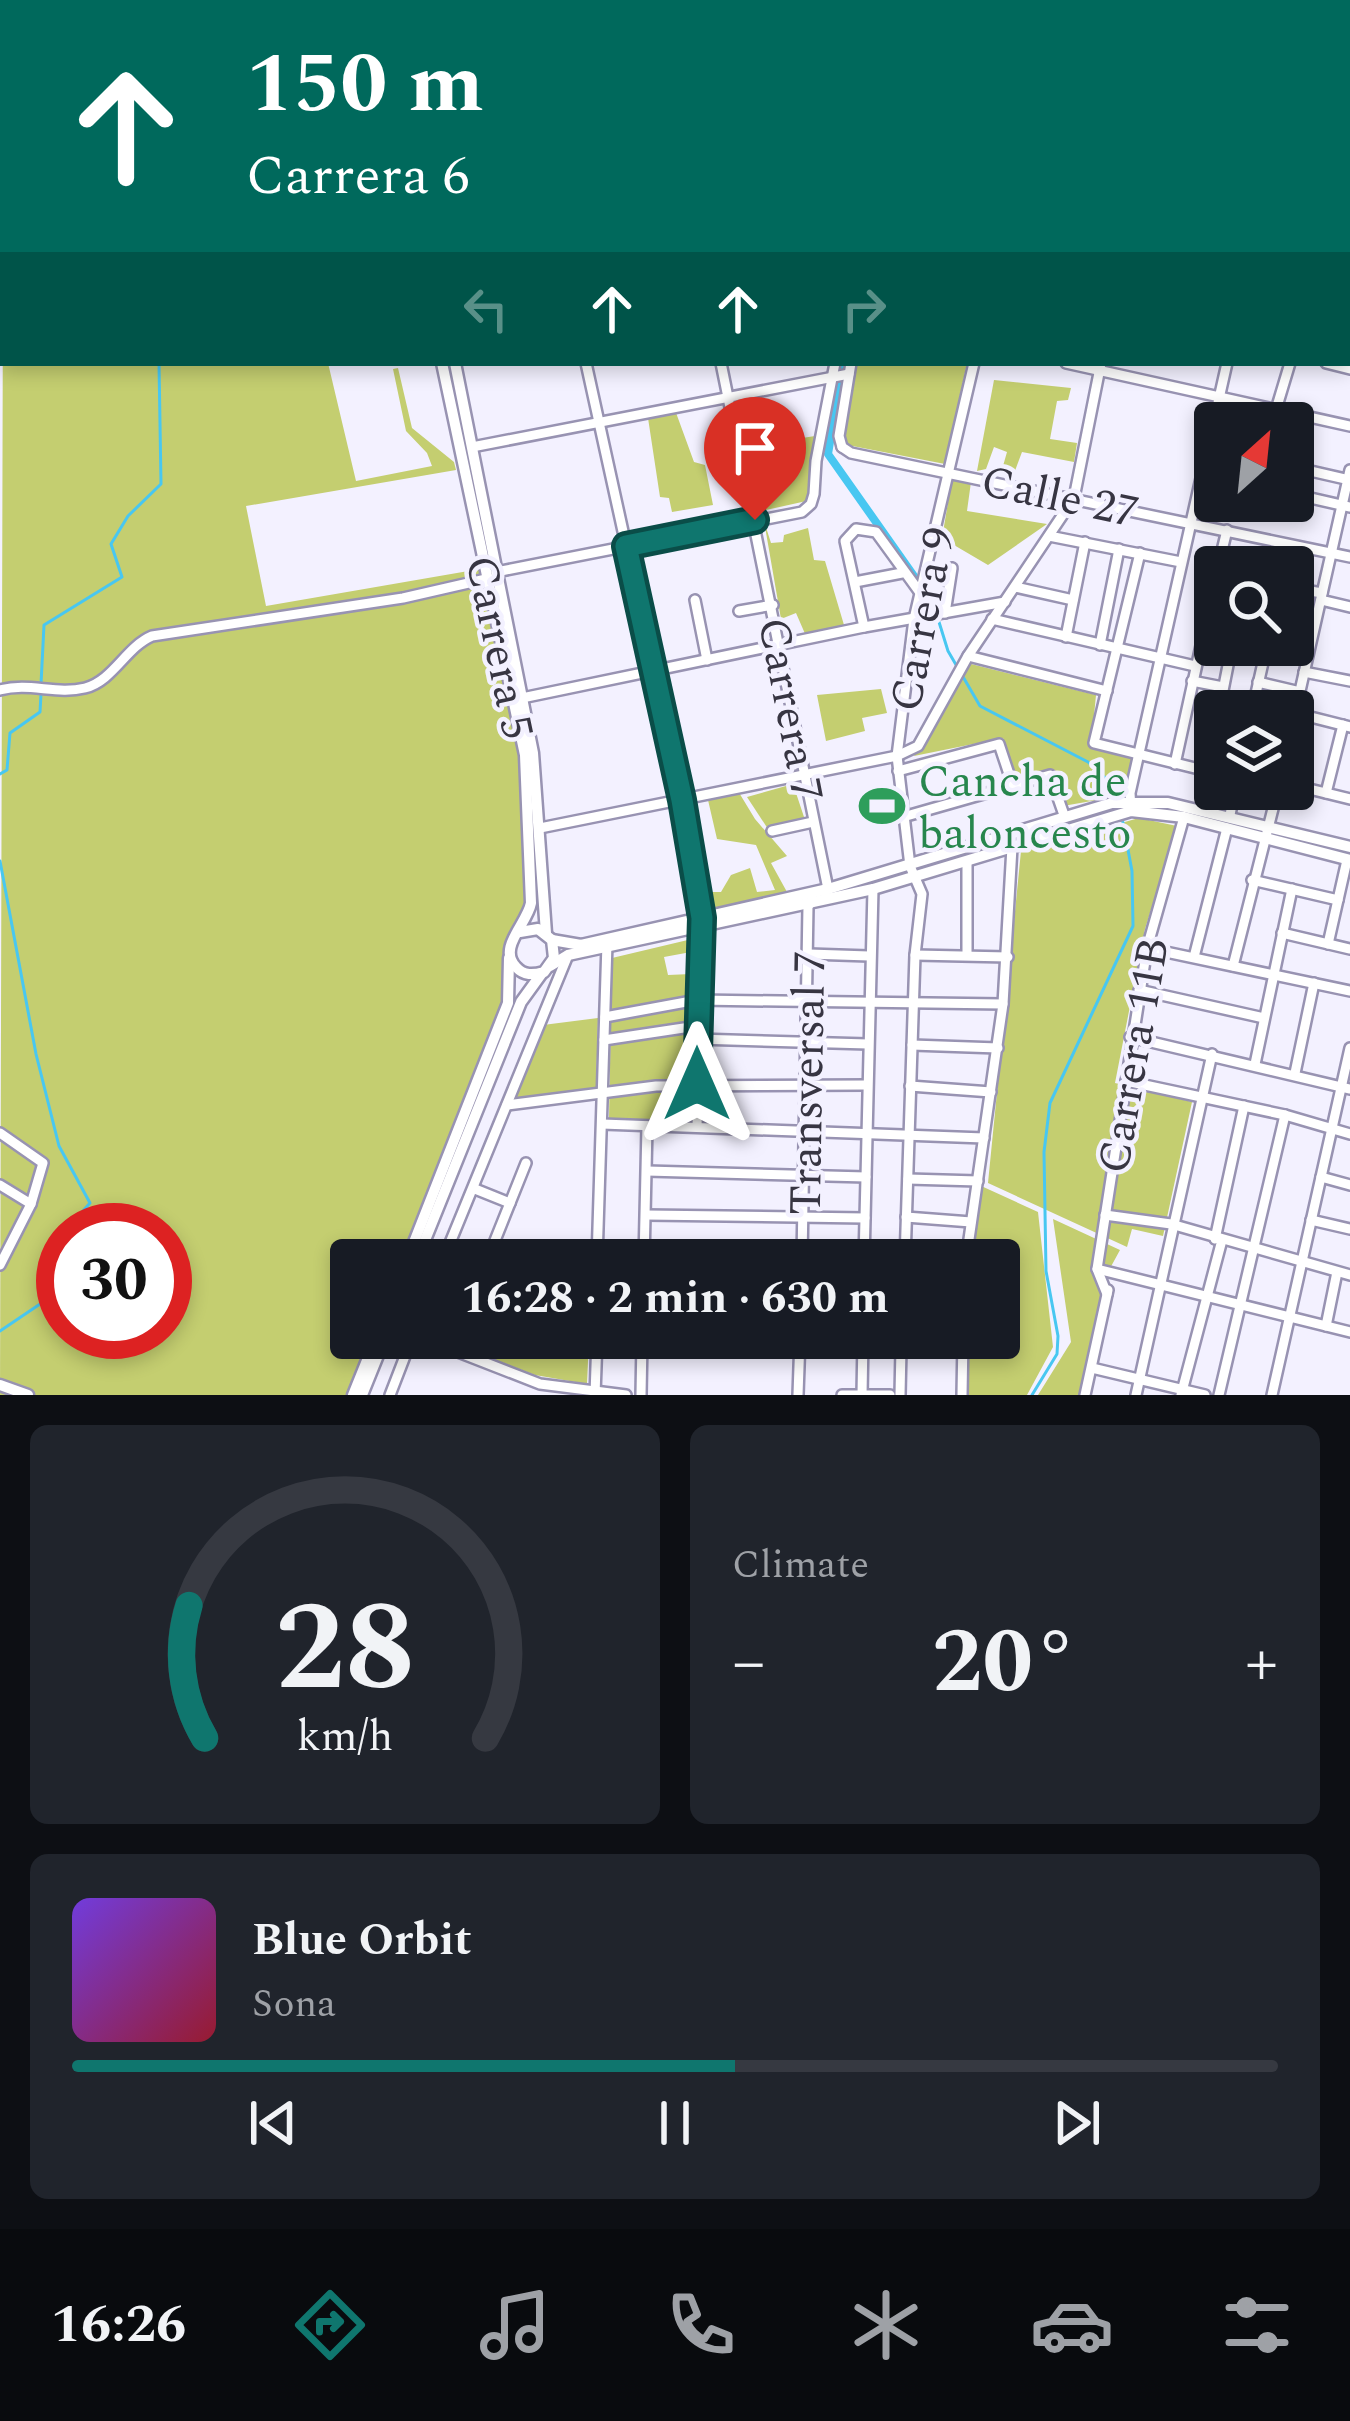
<!DOCTYPE html>
<html lang="en">
<head>
<meta charset="utf-8">
<style>
  :root { --surface:#171b24; --page:#20242c; --text:#f1f3f6; --muted:#9ea1a6; --line:#363941; --accent:#0f766e }
  body { margin:0; font-family:Spectral,serif; background:var(--page); color:var(--text); height:100vh; display:flex; flex-direction:column; font-size:45px; white-space:nowrap }
  * { box-sizing:border-box; margin:0 }
  p { font-size:39px; color:var(--muted) }
  .icon { flex:none; width:66px; height:66px; fill:none; stroke:currentColor; stroke-width:2; stroke-linecap:round; stroke-linejoin:round }
  .map { position:relative; height:1395px; overflow:hidden }
  .sheet { display:flex; flex-direction:column; gap:30px; padding:30px; background:#0d0f14; flex:1 }
  .sheet>* { flex:none }
  .guide { position:absolute; left:0px; top:0px; width:1350px; height:366px; box-shadow:0 6px 18px #0003; background:#00695c; color:#fff; overflow:hidden }
  .needle { width:78px; rotate:27deg }
  .buttons { position:absolute; left:1194px; top:402px; display:grid; gap:24px }
  .buttons a { display:grid; place-items:center; width:120px; height:120px; border-radius:12px; background:var(--surface); box-shadow:0 6px 18px #0003; font-size:60px }
  .speed { position:absolute; left:36px; top:1203px; display:flex; gap:24px; font-size:60px; font-weight:700; text-align:center }
  .speed>* { display:grid; place-content:center; width:156px; height:156px; border-radius:50%; background:var(--surface); box-shadow:0 6px 18px #0003; line-height:1 }
  .speed .limit { border:18px solid #d22; background:#fff; color:#111 }
  .pin { position:absolute; display:grid; place-items:center; width:102px; height:102px; color:#fff; margin:-123px -51px; border-radius:50% 50% 50% 0; rotate:-45deg; box-shadow:0 0 12px #0007 }
  .pin .icon { rotate:45deg }
  .me { position:absolute; width:132px; margin:-66px; rotate:0deg; stroke-linejoin:round; filter:drop-shadow(0 0 9px #0008) }
  .turn { display:flex; align-items:center; gap:42px; height:252px; padding:0 48px; font-size:54px }
  .turn .icon { width:156px; height:156px; stroke-width:2.5 }
  .turn b { display:block; font-size:84px; line-height:102px }
  .lanes { display:flex; align-items:center; height:114px; padding:0 48px; background:#0003; justify-content:center; gap:60px; direction:ltr }
  .lanes .off { opacity:.35 }
  .big { font-size:90px; font-weight:700; line-height:1.1 }
  .sheet .widget { flex:1; display:flex; flex-direction:column; justify-content:center; gap:18px; min-width:0; padding:0 42px; border-radius:18px; background:var(--page) }
  .sheet .dial { align-items:center; gap:0 }
  .dial svg { height:312px; overflow:visible; fill:none; stroke:var(--line); stroke-width:7; stroke-linecap:round; text-anchor:middle }
  .dial text { fill:var(--text); stroke:none }
  .song { display:flex; align-items:center; gap:36px }
  .cover { width:144px; height:144px; border-radius:18px; background:linear-gradient(135deg,hsl(260 70% 55%),hsl(350 70% 35%)) }
  .played { height:12px; border-radius:6px; background:linear-gradient(90deg,var(--accent) 55%,var(--line) 55%) }
  .keys { display:flex; justify-content:space-around; direction:ltr }
  .heat { display:flex; justify-content:space-between; align-items:center; font-size:66px; direction:ltr }
  .sheet .tiles { flex:1; display:grid; gap:30px; grid-template-columns:1fr 1fr }
  .widget:last-child { grid-column:span 2 }
  .trip { position:absolute; left:330px; top:1239px; width:690px; height:120px; border-radius:12px; background:var(--surface); box-shadow:0 6px 18px #0003; font-weight:700; line-height:120px; text-align:center }
  .dock { display:flex; height:192px; justify-content:space-around; align-items:center; background:#090b0e; color:var(--muted) }
  .dock .icon { width:84px; height:84px }
  .dock .on { color:var(--accent) }
  .dock b { font-size:54px; color:var(--text) }
  .map>svg:first-child { display:block }
  .green { fill:#c4ce70; fill-rule:evenodd }
  .lines { fill:none; stroke-linecap:round; stroke-linejoin:round }
  .stream { stroke:#48c7f1; stroke-width:3 }
  .canal { stroke:#48c7f1; stroke-width:8 }
  .major-tunnel { stroke:#cdcbd9; stroke-width:10; stroke-dasharray:10 5; stroke-linecap:butt }
  .minor-casing { stroke:#9893b2; stroke-width:14 }
  .major-casing { stroke:#9893b2; stroke-width:15 }
  .minor { stroke:#fff; stroke-width:9 }
  .major { stroke:#fff; stroke-width:10 }
  .route-casing { stroke:#0a4d48; stroke-width:30 }
  .route { stroke:#0f766e; stroke-width:21 }
  .labels { text-anchor:middle; stroke-width:9; stroke-linejoin:round; paint-order:stroke }
  .street-label { font-size:45px; fill:#373542; stroke:#f3f1ff }
  .leisure-label { font-size:45px; fill:#27864d; stroke:#f3f1ff; text-anchor:start }
</style>
</head>
<body>
<div class="map">
<svg width="1350" height="1395" viewBox="0 0 1350 1395">
  <rect width="100%" height="100%" fill="#f3f1ff"/>
  <!-- green -->
  <g class="green">
    <path d="M0 0H391V3H3V251Z"/>
    <path d="M3 272V363H328L356 481 432 466 427 453 406 431 393 369 398 368 412 428 454 462 456 470 246 506 266 606 480 569 523 756 529 903 519 930 504 1002 404 1260H351V1338H373L350 1395H0ZM63 1230H165V1332H63Z"/>
    <path d="M854 363H967L945 464 837 443Z"/>
    <path d="M994 380 1071 388 1068 400 1057 401 1050 439 1077 443 1074 462 1022 452 1013 476 1001 473 1007 452 994 447 986 469 977 471Z"/>
    <path d="M675 410 694 462 705 465 713 505 672 512 669 498 660 497 648 418Z"/>
    <path d="M772 422 783 441 815 436 811 500 766 510 752 486 765 480 763 446H749L745 427Z"/>
    <path d="M952 479 971 482 967 511 1047 524 988 565 942 538Z"/>
    <path d="M764 521 771 543 783 542 784 535 808 528 814 560 825 561 844 625 806 636 796 613 781 619Z"/>
    <path d="M967 663 1096 695 1091 747 1134 757 1126 795 1063 806 1055 772 1015 782 1003 738 914 756Z"/>
    <path d="M881 689 887 713 862 718 865 731 826 741 817 695Z"/>
    <path d="M793 784 805 820 768 829 747 797Z"/>
    <path d="M738 791 755 819 787 856 771 863 787 892 708 912 704 892H721L731 875 750 868 757 892 775 890 756 845 717 839 708 800Z"/>
    <path d="M1139 818 1177 826 1145 929 1115 1083 1192 1102 1163 1236 1132 1229 1127 1247 988 1183 1021 851Z"/>
    <path d="M692 939 691 952 664 957 668 975 691 974 692 1124 609 1118 612 958Z"/>
    <path d="M598 1018 596 1088 513 1098 543 1025Z"/>
    <path d="M979 1185 1038 1212 1053 1347 1027 1395H964L965 1338H999V1260H967Z"/>
    <path d="M1053 1219 1120 1250 1108 1272 1079 1395H1038L1071 1342Z"/>
    <path d="M439 1338H589L587 1384 535 1375Z"/>
  </g>
  <g class="lines">
    <!-- stream -->
    <g class="stream">
      <path d="M259 3 261 0"/>
      <path d="M919 3V0"/>
      <path d="M939 622 948 651 980 706 1088 762 1111 783 1117 797"/>
      <path d="M41 684 44 625 122 577 111 544 128 516 161 484 159 363"/>
      <path d="M0 774 7 770 10 733 40 712 41 694"/>
      <path d="M0 861 36 1054 59 1146 90 1203 66 1230"/>
      <path d="M0 1331 46 1300 63 1295"/>
      <path d="M1032 1395 1057 1354 1058 1336 1046 1271 1044 1152 1050 1103 1133 926 1132 871 1122 818"/>
    </g>
    <!-- canal -->
    <path class="canal" d="M843 363 828 454 914 576"/>
    <!-- major-tunnel -->
    <path class="major-tunnel" d="M389 3 392 0"/>
    <!-- minor casing -->
    <g class="minor-casing">
      <g id="minor">
        <path d="M508 0 509 3"/>
        <path d="M668 0 682 3"/>
        <path d="M1201 0 1214 3"/>
        <path d="M634 3H646"/>
        <path d="M808 3V0"/>
        <path d="M913 3V0"/>
        <path d="M925 3V0"/>
        <path d="M1047 3 1048 0"/>
        <path d="M1183 3V0"/>
        <path d="M1319 3 1320 0"/>
        <path d="M1347 68 1350 69"/>
        <path d="M1347 149 1350 150"/>
        <path d="M1347 163 1350 164"/>
        <path d="M1347 297 1350 298"/>
        <path d="M586 363 682 800 702 918 697 1127"/>
        <path d="M721 363 828 889 826 891"/>
        <path d="M1066 363 1350 426"/>
        <path d="M1326 363 1350 369"/>
        <path d="M1272 423 1290 363"/>
        <path d="M472 447 849 374"/>
        <path d="M842 447 851 453 1350 557"/>
        <path d="M842 447 839 436 851 363"/>
        <path d="M1293 467 1350 480"/>
        <path d="M1293 494 1350 507"/>
        <path d="M1049 536 1181 562"/>
        <path d="M1140 553 1094 743 1215 773"/>
        <path d="M1218 567 1227 530"/>
        <path d="M496 572 802 512 811 504 814 494 816 461 835 363"/>
        <path d="M855 582 902 573"/>
        <path d="M1015 587 1073 600"/>
        <path d="M1293 588 1322 593"/>
        <path d="M695 600 707 660"/>
        <path d="M1321 600 1350 607"/>
        <path d="M739 611 773 605"/>
        <path d="M945 613 952 568"/>
        <path d="M992 619 1195 666"/>
        <path d="M864 627 845 541 856 529 876 532 921 594"/>
        <path d="M1066 637 1085 542"/>
        <path d="M1100 645 1119 549"/>
        <path d="M968 656 1107 691"/>
        <path d="M1304 672 1350 681"/>
        <path d="M1192 681 1223 687"/>
        <path d="M1258 682 1300 692"/>
        <path d="M0 690C29 682 56 695 85 688 113 681 126 647 152 636L403 598 486 579"/>
        <path d="M522 698 864 627 1005 602"/>
        <path d="M1219 711 1232 645"/>
        <path d="M1252 711 1267 645"/>
        <path d="M1295 713 1350 727"/>
        <path d="M1293 722 1350 470"/>
        <path d="M1175 764 1215 582"/>
        <path d="M898 771 999 744 1013 786"/>
        <path d="M1206 771 1215 728"/>
        <path d="M1293 785 1350 799"/>
        <path d="M1326 793 1343 725"/>
        <path d="M1131 809 1130 793 1227 363"/>
        <path d="M1230 815 1235 789"/>
        <path d="M903 817 1050 775 1064 815"/>
        <path d="M540 828 897 756 918 746 968 656 1074 498 1101 363"/>
        <path d="M772 831 813 822"/>
        <path d="M1252 880 1338 900"/>
        <path d="M1282 933 1350 949"/>
        <path d="M1328 944 1347 860"/>
        <path d="M1147 948 1350 991"/>
        <path d="M809 954 869 956"/>
        <path d="M915 955 1008 957"/>
        <path d="M967 955V861"/>
        <path d="M1194 957 1227 828"/>
        <path d="M1233 966 1278 789"/>
        <path d="M1139 990 1264 1018"/>
        <path d="M605 1017 697 1000 1003 1004"/>
        <path d="M1130 1037 1350 1089"/>
        <path d="M697 1039 868 1044"/>
        <path d="M604 1040 697 1026"/>
        <path d="M912 1045 998 1048"/>
        <path d="M1255 1064 1292 889"/>
        <path d="M1295 1073 1314 983"/>
        <path d="M1126 1081 1285 1115 1350 1134"/>
        <path d="M910 1086 991 1092"/>
        <path d="M507 1105 656 1086 866 1085"/>
        <path d="M602 1124 984 1138"/>
        <path d="M0 1133 43 1163 31 1204 0 1265"/>
        <path d="M647 1171 866 1177"/>
        <path d="M1321 1177 1350 1185"/>
        <path d="M908 1179 978 1181"/>
        <path d="M0 1185 31 1204"/>
        <path d="M475 1189 510 1203"/>
        <path d="M646 1215 865 1218"/>
        <path d="M1105 1215 1171 1224 1350 1275"/>
        <path d="M906 1217 971 1222"/>
        <path d="M1311 1220 1350 1229"/>
        <path d="M1215 1239 1244 1106"/>
        <path d="M494 1243 526 1163"/>
        <path d="M597 1259 722 1260"/>
        <path d="M443 1260 568 955"/>
        <path d="M597 1260 607 943"/>
        <path d="M644 1260 647 1126"/>
        <path d="M802 1260 808 906 812 902"/>
        <path d="M864 1260 873 889"/>
        <path d="M905 1260 915 955 922 894 910 866 897 756 914 619 974 363"/>
        <path d="M966 1260 1003 1004 1012 847"/>
        <path d="M1097 1269 1350 1332"/>
        <path d="M1107 1294 1097 1269 1147 948 1184 817"/>
        <path d="M1326 1326 1337 1272"/>
        <path d="M422 1338 540 1384 626 1395"/>
        <path d="M642 1343 863 1348"/>
        <path d="M1092 1368 1205 1395"/>
        <path d="M390 1395 412 1338"/>
        <path d="M595 1395 597 1338"/>
        <path d="M641 1395 642 1340"/>
        <path d="M798 1395 800 1338"/>
        <path d="M842 1395H890"/>
        <path d="M862 1395 863 1338"/>
        <path d="M900 1395 901 1348H962"/>
        <path d="M962 1395 963 1338"/>
        <path d="M1085 1395 1108 1290"/>
        <path d="M1136 1395 1212 1054"/>
        <path d="M1181 1395 1222 1240"/>
        <path d="M1219 1395 1285 1115"/>
        <path d="M1272 1395 1350 1048"/>
      </g>
    </g>
    <!-- major casing -->
    <g class="major-casing">
      <g id="major">
        <path d="M330 3 334 0"/>
        <path d="M346 3 350 0"/>
        <path d="M407 3 411 0"/>
        <path d="M0 284 3 282"/>
        <path d="M0 306 3 304"/>
        <path d="M442 363 525 755 531 903C527 924 497 948 516 967 524 976 533 975 544 972L554 958 552 940 538 929 520 932"/>
        <path d="M455 363 533 753 546 933"/>
        <path d="M552 940 581 945 828 889 1112 803H1168L1350 847"/>
        <path d="M550 966 568 955 873 889 1131 811 1184 817 1350 860"/>
        <path d="M407 1260 508 1003 509 958"/>
        <path d="M417 1260 521 1002 542 973"/>
        <path d="M0 1385 28 1395"/>
        <path d="M353 1395 376 1338"/>
        <path d="M362 1395 385 1338"/>
      </g>
    </g>
    <!-- minor -->
    <use href="#minor" class="minor"/>
    <!-- major -->
    <use href="#major" class="major"/>
  </g>
  <g class="lines">
    <!-- route casing -->
    <g class="route-casing">
      <path id="route" d="M697 1084 702 918 682 800 626 546 755 520"/>
    </g>
    <!-- route -->
    <use href="#route" class="route"/>
  </g>
  <!-- icons -->
  <defs>
    <g id="stadium-bare" transform="scale(3.6)"><path d="M0-5a6.5 5 0 1 0 0 10a6.5 5 0 1 0 0-10ZM-3.5-1.8h7v3.6h-7Z" fill="#2e9e5b" stroke="#f3f1ff" stroke-width="2.5" paint-order="stroke"/></g>
  </defs>
  <g fill-rule="evenodd">
    <use href="#stadium-bare" x="882" y="806"/>
  </g>
  <g class="labels">
    <!-- street labels -->
    <g class="street-label">
      <text transform="translate(1060 495) rotate(12)" y="16">Calle 27</text>
      <text transform="translate(921 619) rotate(-79)" y="16">Carrera 9</text>
      <text transform="translate(501 647) rotate(78)" y="16">Carrera 5</text>
      <text transform="translate(792 709) rotate(79)" y="16">Carrera 7</text>
      <text transform="translate(1132 1055) rotate(-80)" y="16">Carrera 11B</text>
      <text transform="translate(806 1083) rotate(-89)" y="16">Transversal 7</text>
    </g>
    <!-- leisure labels -->
    <g class="leisure-label">
      <text x="918" y="796">Cancha de<tspan x="918" dy="52">baloncesto</tspan></text>
    </g>
  </g>
</svg>
<div class="buttons">
<a><svg class="needle" viewBox="-14 -14 28 28"><path d="M0-13l5 13h-10z" fill="#e53935"/><path d="M0 13l5-13h-10z" fill="#9ea1a6"/></svg></a>
<a><svg class="icon" aria-label="search" viewBox="0 0 24 24"><circle cx="10" cy="10" r="6"/><path d="M15 15l6 6"/></svg></a>
<a><svg class="icon" aria-label="layers" viewBox="0 0 24 24"><path d="M12 4l9 5-9 5-9-5zM3 14l9 5 9-5"/></svg></a>
</div>
<div class="speed"><div class="limit">30</div></div>
<div class="pin" style="left:755px;top:520px;background:#d93025"><svg class="icon" aria-label="arrive" viewBox="0 0 24 24"><path d="M6 21V4h12l-3 4 3 4H6"/></svg></div>
<svg class="me" style="left:697px;top:1084px" viewBox="-20 -20 40 40"><path d="M0-17L14 15 0 8-14 15z" fill="#0f766e" stroke="#fff" stroke-width="4"/></svg>
<div class="trip">16:28 · 2 min · 630 m</div>
<div class="guide">
<div class="turn"><svg class="icon" aria-label="ahead" viewBox="0 0 24 24"><path d="M12 20V5M6 11l6-6 6 6"/></svg><div><b>150 m</b>Carrera 6</div></div>
<div class="lanes"><svg class="icon off" aria-label="left" viewBox="0 0 24 24"><path d="M17 20v-9H6M10 6l-5 5 5 5"/></svg><svg class="icon" aria-label="ahead" viewBox="0 0 24 24"><path d="M12 20V5M6 11l6-6 6 6"/></svg><svg class="icon" aria-label="ahead" viewBox="0 0 24 24"><path d="M12 20V5M6 11l6-6 6 6"/></svg><svg class="icon off" aria-label="right" viewBox="0 0 24 24"><path d="M7 20v-9h11M14 6l5 5-5 5"/></svg></div>
</div>
</div>
<section class="sheet">
<div class="tiles">
<div class="widget dial"><svg viewBox="0 0 100 80">
<path d="M14 69A42 42 0 1 1 86 69"/>
<path d="M14 69A42 42 0 0 1 10 35" stroke="#0f766e"/>
<text x="50" y="56" font-size="32" font-weight="700">28</text>
<text x="50" y="72" font-size="11">km/h</text>
</svg></div>
<div class="widget"><p>Climate</p>
<div class="heat"><a>−</a><b class="big">20°</b><a>+</a></div>
</div>
<div class="widget">
<div class="song"><i class="cover"></i><div><b>Blue Orbit</b><p>Sona</p></div></div>
<div class="played"></div>
<div class="keys"><svg class="icon" aria-label="previous" viewBox="0 0 24 24"><path d="M18 5L8 12l10 7zM5 5v14"/></svg><svg class="icon" aria-label="pause" viewBox="0 0 24 24"><path d="M8 5v14M16 5v14"/></svg><svg class="icon" aria-label="next" viewBox="0 0 24 24"><path d="M6 5l10 7-10 7zM19 5v14"/></svg></div>
</div>
</div>
</section>
<nav class="dock">
<b>16:26</b>
<svg class="icon on" aria-label="directions" viewBox="0 0 24 24"><path d="M12 3l9 9-9 9-9-9zM9 14v-3h6M13 9l2 2-2 2"/></svg>
<svg class="icon" aria-label="music" viewBox="0 0 24 24"><path d="M9 18V5l10-2v13"/><circle cx="6" cy="18" r="3"/><circle cx="16" cy="16" r="3"/></svg>
<svg class="icon" aria-label="phone" viewBox="0 0 24 24"><path d="M5 4h4l2 5-3 2q2 4 5 5l2-3 5 2v4C11 20 4 13 5 4z"/></svg>
<svg class="icon" aria-label="climate" viewBox="0 0 24 24"><path d="M12 3v18M4 7l16 10M4 17L20 7"/></svg>
<svg class="icon" aria-label="car" viewBox="0 0 24 24"><path d="M5 17H2v-5l4-1 3-4h7l3 4 3 1v5h-3M9 17h6M6 11h13"/><circle cx="7" cy="17" r="2"/><circle cx="17" cy="17" r="2"/></svg>
<svg class="icon" aria-label="filters" viewBox="0 0 24 24"><path d="M4 7h16M4 17h16"/><circle cx="9" cy="7" r="2"/><circle cx="15" cy="17" r="2"/></svg>
</nav>
</body>
</html>
